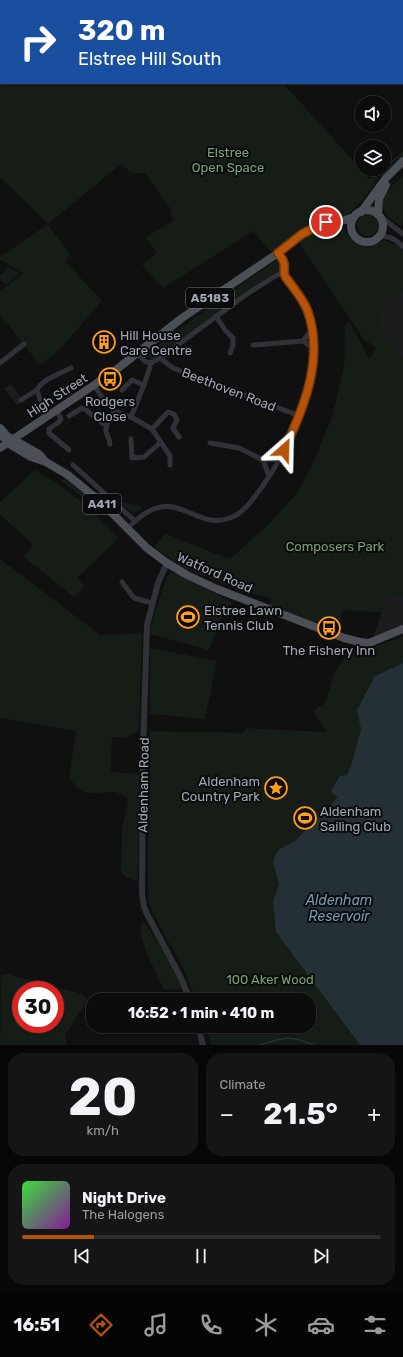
<!DOCTYPE html>
<html lang="en">
<head>
<meta charset="utf-8">
<style>
  :root { --surface:#0c0c0d; --page:#151516; --text:#f1f3f6; --muted:#9a9b9d; --line:#2c2c2e; --accent:#b45309 }
  body { margin:0; font-family:Rubik,sans-serif; background:var(--page); color:var(--text); height:100vh; display:flex; flex-direction:column; font-size:15px; white-space:nowrap }
  * { box-sizing:border-box; margin:0 }
  p { font-size:13px; color:var(--muted) }
  .icon { flex:none; width:22px; height:22px; fill:none; stroke:currentColor; stroke-width:2; stroke-linecap:round; stroke-linejoin:round }
  .map { position:relative; height:1045px; overflow:hidden }
  .side { display:flex; flex-direction:column; gap:8px; padding:8px; background:#070707; flex:1 }
  .side>* { flex:none }
  .hud { position:absolute; left:0px; top:0px; width:403px; height:84px; box-shadow:0 1px 3px #0004,0 0 0 1px var(--line); background:#1a4fa0; color:#fff; overflow:hidden }
  .controls { position:absolute; left:355px; top:96px; display:grid; gap:8px }
  .controls a { display:grid; place-items:center; width:36px; height:36px; border-radius:50%; background:var(--surface); box-shadow:0 1px 3px #0004,0 0 0 1px var(--line); font-size:20px }
  .speed { position:absolute; left:12px; top:981px; display:flex; gap:8px; font-size:20px; font-weight:700; text-align:center }
  .speed>* { display:grid; place-content:center; width:52px; height:52px; border-radius:50%; background:var(--surface); box-shadow:0 1px 3px #0004,0 0 0 1px var(--line); line-height:1 }
  .speed .limit { border:6px solid #d22; background:#fff; color:#111 }
  .pin { position:absolute; display:grid; place-items:center; width:34px; height:34px; color:#fff; margin:-17px; border:2px solid #fff; border-radius:50%; box-shadow:0 1px 4px #0007 }
  .me { position:absolute; width:44px; margin:-22px; rotate:25deg; stroke-linejoin:round; filter:drop-shadow(0 0 3px #0008) }
  .turn { display:flex; align-items:center; gap:14px; height:84px; padding:0 12px; font-size:18px }
  .turn .icon { width:52px; height:52px; stroke-width:2.5 }
  .turn b { display:block; font-size:28px; line-height:34px }
  .big { font-size:30px; font-weight:700; line-height:1.1 }
  .side .tile { flex:1; display:flex; flex-direction:column; justify-content:center; gap:6px; min-width:0; padding:0 14px; border-radius:16px; background:var(--page) }
  .side .dial { align-items:center; gap:0 }
  .dial b { font-size:52px; line-height:1 }
  .song { display:flex; align-items:center; gap:12px }
  .cover { width:48px; height:48px; border-radius:6px; background:linear-gradient(135deg,hsl(120 70% 55%),hsl(290 70% 35%)) }
  .played { height:4px; border-radius:2px; background:linear-gradient(90deg,var(--accent) 20%,var(--line) 20%) }
  .keys { display:flex; justify-content:space-around; direction:ltr }
  .heat { display:flex; justify-content:space-between; align-items:center; font-size:22px; direction:ltr }
  .side .tiles { flex:1; display:grid; gap:8px; grid-template-columns:1fr 1fr }
  .tile:last-child { grid-column:span 2 }
  .trip { position:absolute; left:86px; top:993px; width:230px; height:40px; border-radius:16px; background:var(--surface); box-shadow:0 1px 3px #0004,0 0 0 1px var(--line); font-weight:700; line-height:40px; text-align:center }
  .menu { display:flex; height:64px; justify-content:space-around; align-items:center; background:#050505; color:var(--muted) }
  .menu .icon { width:28px; height:28px }
  .menu .active { color:var(--accent) }
  .menu b { font-size:18px; color:var(--text) }
  .map>svg:first-child { display:block }
  .built { fill:#1c1c1e }
  .green { fill:#161c16; fill-rule:evenodd }
  .water { fill:#253036 }
  .lines { fill:none; stroke-linecap:round; stroke-linejoin:round }
  .stream { stroke:#253036; stroke-width:1.5 }
  .minor { stroke:#313237; stroke-width:5 }
  .tertiary { stroke:#313237; stroke-width:6 }
  .primary { stroke:#4c4f56; stroke-width:8 }
  .motorway { stroke:#5c6068; stroke-width:10 }
  .route-casing { stroke:#753606; stroke-width:10 }
  .route { stroke:#b45309; stroke-width:7 }
  .labels { text-anchor:middle; stroke-width:4; stroke-linejoin:round; paint-order:stroke }
  .shield { fill:#0b0b0c; stroke:#737882; stroke-width:1 }
  .shield-label { font-size:12px; font-weight:bold; fill:#a0a7b4 }
  .park-label { font-size:13px; fill:#76a175; stroke:#0b0b0c }
  .poi-label { font-size:13px; fill:#a0a7b4; stroke:#0b0b0c; text-anchor:start }
  .street-label { font-size:13px; fill:#a0a7b4; stroke:#0b0b0c }
  .water-label { font-size:14px; font-style:italic; fill:#739ab3; stroke:#0b0b0c }
</style>
</head>
<body>
<div class="map">
<svg width="403" height="1045" viewBox="0 0 403 1045">
  <rect width="100%" height="100%" fill="#101011"/>
  <!-- built -->
  <g class="built">
    <path d="M403 291V358L382 330V305Z"/>
    <path d="M11 384 24 401 17 405 4 389Z"/>
    <path d="M386 597H403V627L373 639Z"/>
  </g>
  <!-- green -->
  <g class="green">
    <path d="M0 0H378L379 1H1V83H283L370 179 382 169H384V167L403 151V155L373 182 375 185 372 189 349 214 345 216 325 215 293 237 278 250 271 252 253 231 163 288 142 265 157 253 146 237 173 221 170 208 145 173H131L121 164 48 224 70 255 65 261 102 301 59 350 40 365 0 315V291L24 273 0 260V257L48 224 0 177Z"/>
    <path d="M403 176V220L401 226C396 223 391 220 387 216 374 200 392 185 403 176Z"/>
    <circle cx="368" cy="225" r="11"/>
    <path d="M328 226C332 226 336 226 340 228 345 230 348 234 351 239 361 251 373 247 385 240L397 245 403 252V291L382 305V329L403 358V597H387L381 612 343 610 337 630 269 605 271 598 243 592 180 566 154 547 165 534 230 559 270 523 296 494 311 468 332 417 344 368 345 324 350 322 369 359 376 348 363 338 299 243C308 234 316 228 328 226Z"/>
    <path d="M276 260 281 263V266L279 270 156 358 151 360 143 355Z"/>
    <path d="M9 267 20 273 6 285 0 279V275Z"/>
    <path d="M35 470 61 486 85 505 119 538 77 578 85 586 74 597 24 557 33 544 0 515V502Z"/>
    <path d="M67 477 104 509 112 519 61 481Z"/>
    <path d="M122 502 143 507 134 514 122 504Z"/>
    <path d="M0 559 100 635 142 633 139 730 126 738 112 737 111 772 140 774 138 881 127 878 121 872 122 827 126 812 128 800C117 786 99 796 86 792 79 790 73 783 69 778L76 731 0 718Z"/>
    <path d="M172 572 180 575 233 603 223 614 209 650 150 634 152 621 167 576Z"/>
    <path d="M403 636V1045H211L206 1026H309V1000H196L180 961 165 936 149 904 148 886V843L150 731 243 733 246 728 327 732 313 711 326 702 334 673 352 648H372Z"/>
    <path d="M150 648 217 661 205 719 150 714Z"/>
    <path d="M143 920C158 942 171 964 182 988L164 990 146 952 140 931Z"/>
    <path d="M7 974 82 994 88 1000 65 1035 67 1045H0L1 975ZM21 990H55V1024H21Z"/>
  </g>
  <!-- water -->
  <path class="water" d="M403 662V1045H360L276 932 273 901 279 885 273 861 278 850 294 842 338 797 332 793 331 790 340 776 347 775 352 763 361 729 357 710 375 676 401 664Z"/>
  <g class="lines">
    <!-- stream -->
    <path class="stream" d="M259 1045C282 1038 291 1034 313 1045"/>
    <!-- minor -->
    <g class="minor">
      <path d="M381 217 403 234"/>
      <path d="M379 237C389 235 396 239 403 247"/>
      <path d="M216 316 225 330 233 338V345L230 353"/>
      <path d="M303 341 312 329"/>
      <path d="M253 345 303 341 314 349"/>
      <path d="M137 353 146 362 151 363 160 358 247 294 277 275 284 273"/>
      <path d="M160 358 173 368 300 416"/>
      <path d="M0 363 24 344"/>
      <path d="M94 385 105 402 114 411 131 417 152 429 170 456V465"/>
      <path d="M122 390 132 380 144 385"/>
      <path d="M21 400 37 390"/>
      <path d="M57 411 61 419 59 422 49 429V433L69 450"/>
      <path d="M49 416 42 406 37 390C41 380 61 373 71 368"/>
      <path d="M69 416 82 408C89 410 96 421 106 425"/>
      <path d="M131 417 144 385 150 367"/>
      <path d="M152 429 168 412 174 414 177 420 173 428 179 437"/>
      <path d="M131 439 132 458 144 457 161 442"/>
      <path d="M210 443 239 448 263 460 280 459"/>
      <path d="M110 444C110 439 107 436 106 432 105 424 110 418 114 411"/>
      <path d="M263 460 269 476"/>
      <path d="M73 465 135 521"/>
      <path d="M132 524C177 481 192 532 230 518 244 513 253 499 262 487 288 450 319 387 314 341 312 326 309 311 301 297 297 290 290 283 285 275 283 272 285 267 284 263 284 260 280 256 278 253"/>
      <path d="M122 582 134 598 152 603"/>
    </g>
    <!-- tertiary -->
    <g class="tertiary">
      <path d="M167 563 158 583 147 625 143 750 142 893 144 907 147 914 181 978 190 1000"/>
      <path d="M198 1026 203 1045"/>
    </g>
    <!-- primary -->
    <g class="primary">
      <circle cx="367" cy="226" r="16"/>
      <path d="M361 212 386 178 403 161"/>
      <path d="M378 214 379 199 386 185"/>
      <path d="M0 428 7 436 39 454 45 461"/>
      <path d="M0 434 11 445 31 457 46 462 68 475 101 502 147 548 167 563 187 575 217 589 344 638 360 642 369 643 403 629"/>
      <path d="M0 448 94 385 117 369 182 318 278 253 302 234 326 222 345 220 354 217"/>
    </g>
    <!-- motorway -->
    <g class="motorway">
      <path d="M386 0 387 1"/>
      <path d="M402 13 403 14"/>
    </g>
  </g>
  <g class="lines">
    <!-- route casing -->
    <g class="route-casing">
      <path id="route" d="M284 450C304 408 324 359 308 312 303 298 293 288 285 276 283 272 285 268 284 264 284 260 280 256 278 253L302 234 326 222"/>
    </g>
    <!-- route -->
    <use href="#route" class="route"/>
  </g>
  <!-- icons -->
  <defs>
    <g id="building-ring" transform="scale(1.15)"><circle r="9.5" fill="#0b0b0c" stroke="#ff9e1a" stroke-width="1.5"/><path d="M-4-6H4V6H1V3H-1V6H-4ZM-2.5-4.3h1.7v1.8h-1.7ZM.8-4.3h1.7v1.8H.8ZM-2.5-1h1.7V.8h-1.7ZM.8-1h1.7V.8H.8Z" fill="#ff9e1a"/></g>
    <g id="bus-ring" transform="scale(1.15)"><circle r="9.5" fill="#0b0b0c" stroke="#ff9e1a" stroke-width="1.5"/><path d="M-5-6H5V4H4V6H2V4H-2V6H-4V4H-5ZM-3.5-4V0h7V-4ZM-3.5 1.2v1.5H-2V1.2ZM2 1.2v1.5H3.5V1.2Z" fill="#ff9e1a"/></g>
    <g id="stadium-ring" transform="scale(1.15)"><circle r="9.5" fill="#0b0b0c" stroke="#ff9e1a" stroke-width="1.5"/><path d="M0-5a6.5 5 0 1 0 0 10a6.5 5 0 1 0 0-10ZM-3.5-1.8h7v3.6h-7Z" fill="#ff9e1a"/></g>
    <g id="sight-ring" transform="scale(1.15)"><circle r="9.5" fill="#0b0b0c" stroke="#ff9e1a" stroke-width="1.5"/><path d="M0-6L1.8-2.2L6-1.7L2.9 1.2L3.7 5.4L0 3.3L-3.7 5.4L-2.9 1.2L-6-1.7L-1.8-2.2Z" fill="#ff9e1a"/></g>
  </defs>
  <g fill-rule="evenodd">
    <use href="#building-ring" x="104" y="342"/>
    <use href="#bus-ring" x="110" y="379"/>
    <use href="#stadium-ring" x="188" y="617"/>
    <use href="#bus-ring" x="329" y="628"/>
    <use href="#sight-ring" x="276" y="788"/>
    <use href="#stadium-ring" x="305" y="818"/>
  </g>
  <g class="labels">
    <!-- shield labels -->
    <g class="shield">
      <rect x="186" y="288" width="48" height="20" rx="3"/>
      <rect x="83" y="494" width="38" height="20" rx="3"/>
    </g>
    <g class="shield-label">
      <text x="210" y="302">A5183</text>
      <text x="102" y="508">A411</text>
    </g>
    <!-- park labels -->
    <g class="park-label">
      <text x="228" y="157">Elstree<tspan x="228" dy="15">Open Space</tspan></text>
      <text x="335" y="551">Composers Park</text>
      <text x="270" y="984">100 Aker Wood</text>
    </g>
    <!-- poi labels -->
    <g class="poi-label">
      <text x="120" y="340">Hill House<tspan x="120" dy="15">Care Centre</tspan></text>
      <text x="110" y="406" text-anchor="middle">Rodgers<tspan x="110" dy="15">Close</tspan></text>
      <text x="204" y="615">Elstree Lawn<tspan x="204" dy="15">Tennis Club</tspan></text>
      <text x="329" y="655" text-anchor="middle">The Fishery Inn</text>
      <text x="260" y="786" text-anchor="end">Aldenham<tspan x="260" dy="15">Country Park</tspan></text>
      <text x="320" y="816">Aldenham<tspan x="320" dy="15">Sailing Club</tspan></text>
    </g>
    <!-- street labels -->
    <g class="street-label">
      <text transform="translate(229 389) rotate(21)" y="5">Beethoven Road</text>
      <text transform="translate(57 395) rotate(-33)" y="5">High Street</text>
      <text transform="translate(215 572) rotate(24)" y="5">Watford Road</text>
      <text transform="translate(143 785) rotate(-89)" y="5">Aldenham Road</text>
    </g>
    <!-- water labels -->
    <g class="water-label">
      <text x="339" y="905">Aldenham<tspan x="339" dy="16">Reservoir</tspan></text>
    </g>
  </g>
</svg>
<div class="controls">
<a><svg class="icon" aria-label="sound" viewBox="0 0 24 24"><path d="M4 9h4l5-4v14l-5-4H4zM17 9q2 3 0 6"/></svg></a>
<a><svg class="icon" aria-label="layers" viewBox="0 0 24 24"><path d="M12 4l9 5-9 5-9-5zM3 14l9 5 9-5"/></svg></a>
</div>
<div class="speed"><div class="limit">30</div></div>
<div class="pin" style="left:326px;top:222px;background:#d93025"><svg class="icon" aria-label="arrive" viewBox="0 0 24 24"><path d="M6 21V4h12l-3 4 3 4H6"/></svg></div>
<svg class="me" style="left:284px;top:450px" viewBox="-20 -20 40 40"><path d="M0-17L14 15 0 8-14 15z" fill="#b45309" stroke="#fff" stroke-width="4"/></svg>
<div class="trip">16:52 · 1 min · 410 m</div>
<div class="hud">
<div class="turn"><svg class="icon" aria-label="right" viewBox="0 0 24 24"><path d="M7 20v-9h11M14 6l5 5-5 5"/></svg><div><b>320 m</b>Elstree Hill South</div></div>
</div>
</div>
<section class="side">
<div class="tiles">
<div class="tile dial"><b>20</b><p>km/h</p></div>
<div class="tile"><p>Climate</p>
<div class="heat"><a>−</a><b class="big">21.5°</b><a>+</a></div>
</div>
<div class="tile">
<div class="song"><i class="cover"></i><div><b>Night Drive</b><p>The Halogens</p></div></div>
<div class="played"></div>
<div class="keys"><svg class="icon" aria-label="previous" viewBox="0 0 24 24"><path d="M18 5L8 12l10 7zM5 5v14"/></svg><svg class="icon" aria-label="pause" viewBox="0 0 24 24"><path d="M8 5v14M16 5v14"/></svg><svg class="icon" aria-label="next" viewBox="0 0 24 24"><path d="M6 5l10 7-10 7zM19 5v14"/></svg></div>
</div>
</div>
</section>
<nav class="menu">
<b>16:51</b>
<svg class="icon active" aria-label="directions" viewBox="0 0 24 24"><path d="M12 3l9 9-9 9-9-9zM9 14v-3h6M13 9l2 2-2 2"/></svg>
<svg class="icon" aria-label="music" viewBox="0 0 24 24"><path d="M9 18V5l10-2v13"/><circle cx="6" cy="18" r="3"/><circle cx="16" cy="16" r="3"/></svg>
<svg class="icon" aria-label="phone" viewBox="0 0 24 24"><path d="M5 4h4l2 5-3 2q2 4 5 5l2-3 5 2v4C11 20 4 13 5 4z"/></svg>
<svg class="icon" aria-label="climate" viewBox="0 0 24 24"><path d="M12 3v18M4 7l16 10M4 17L20 7"/></svg>
<svg class="icon" aria-label="car" viewBox="0 0 24 24"><path d="M5 17H2v-5l4-1 3-4h7l3 4 3 1v5h-3M9 17h6M6 11h13"/><circle cx="7" cy="17" r="2"/><circle cx="17" cy="17" r="2"/></svg>
<svg class="icon" aria-label="filters" viewBox="0 0 24 24"><path d="M4 7h16M4 17h16"/><circle cx="9" cy="7" r="2"/><circle cx="15" cy="17" r="2"/></svg>
</nav>
</body>
</html>
